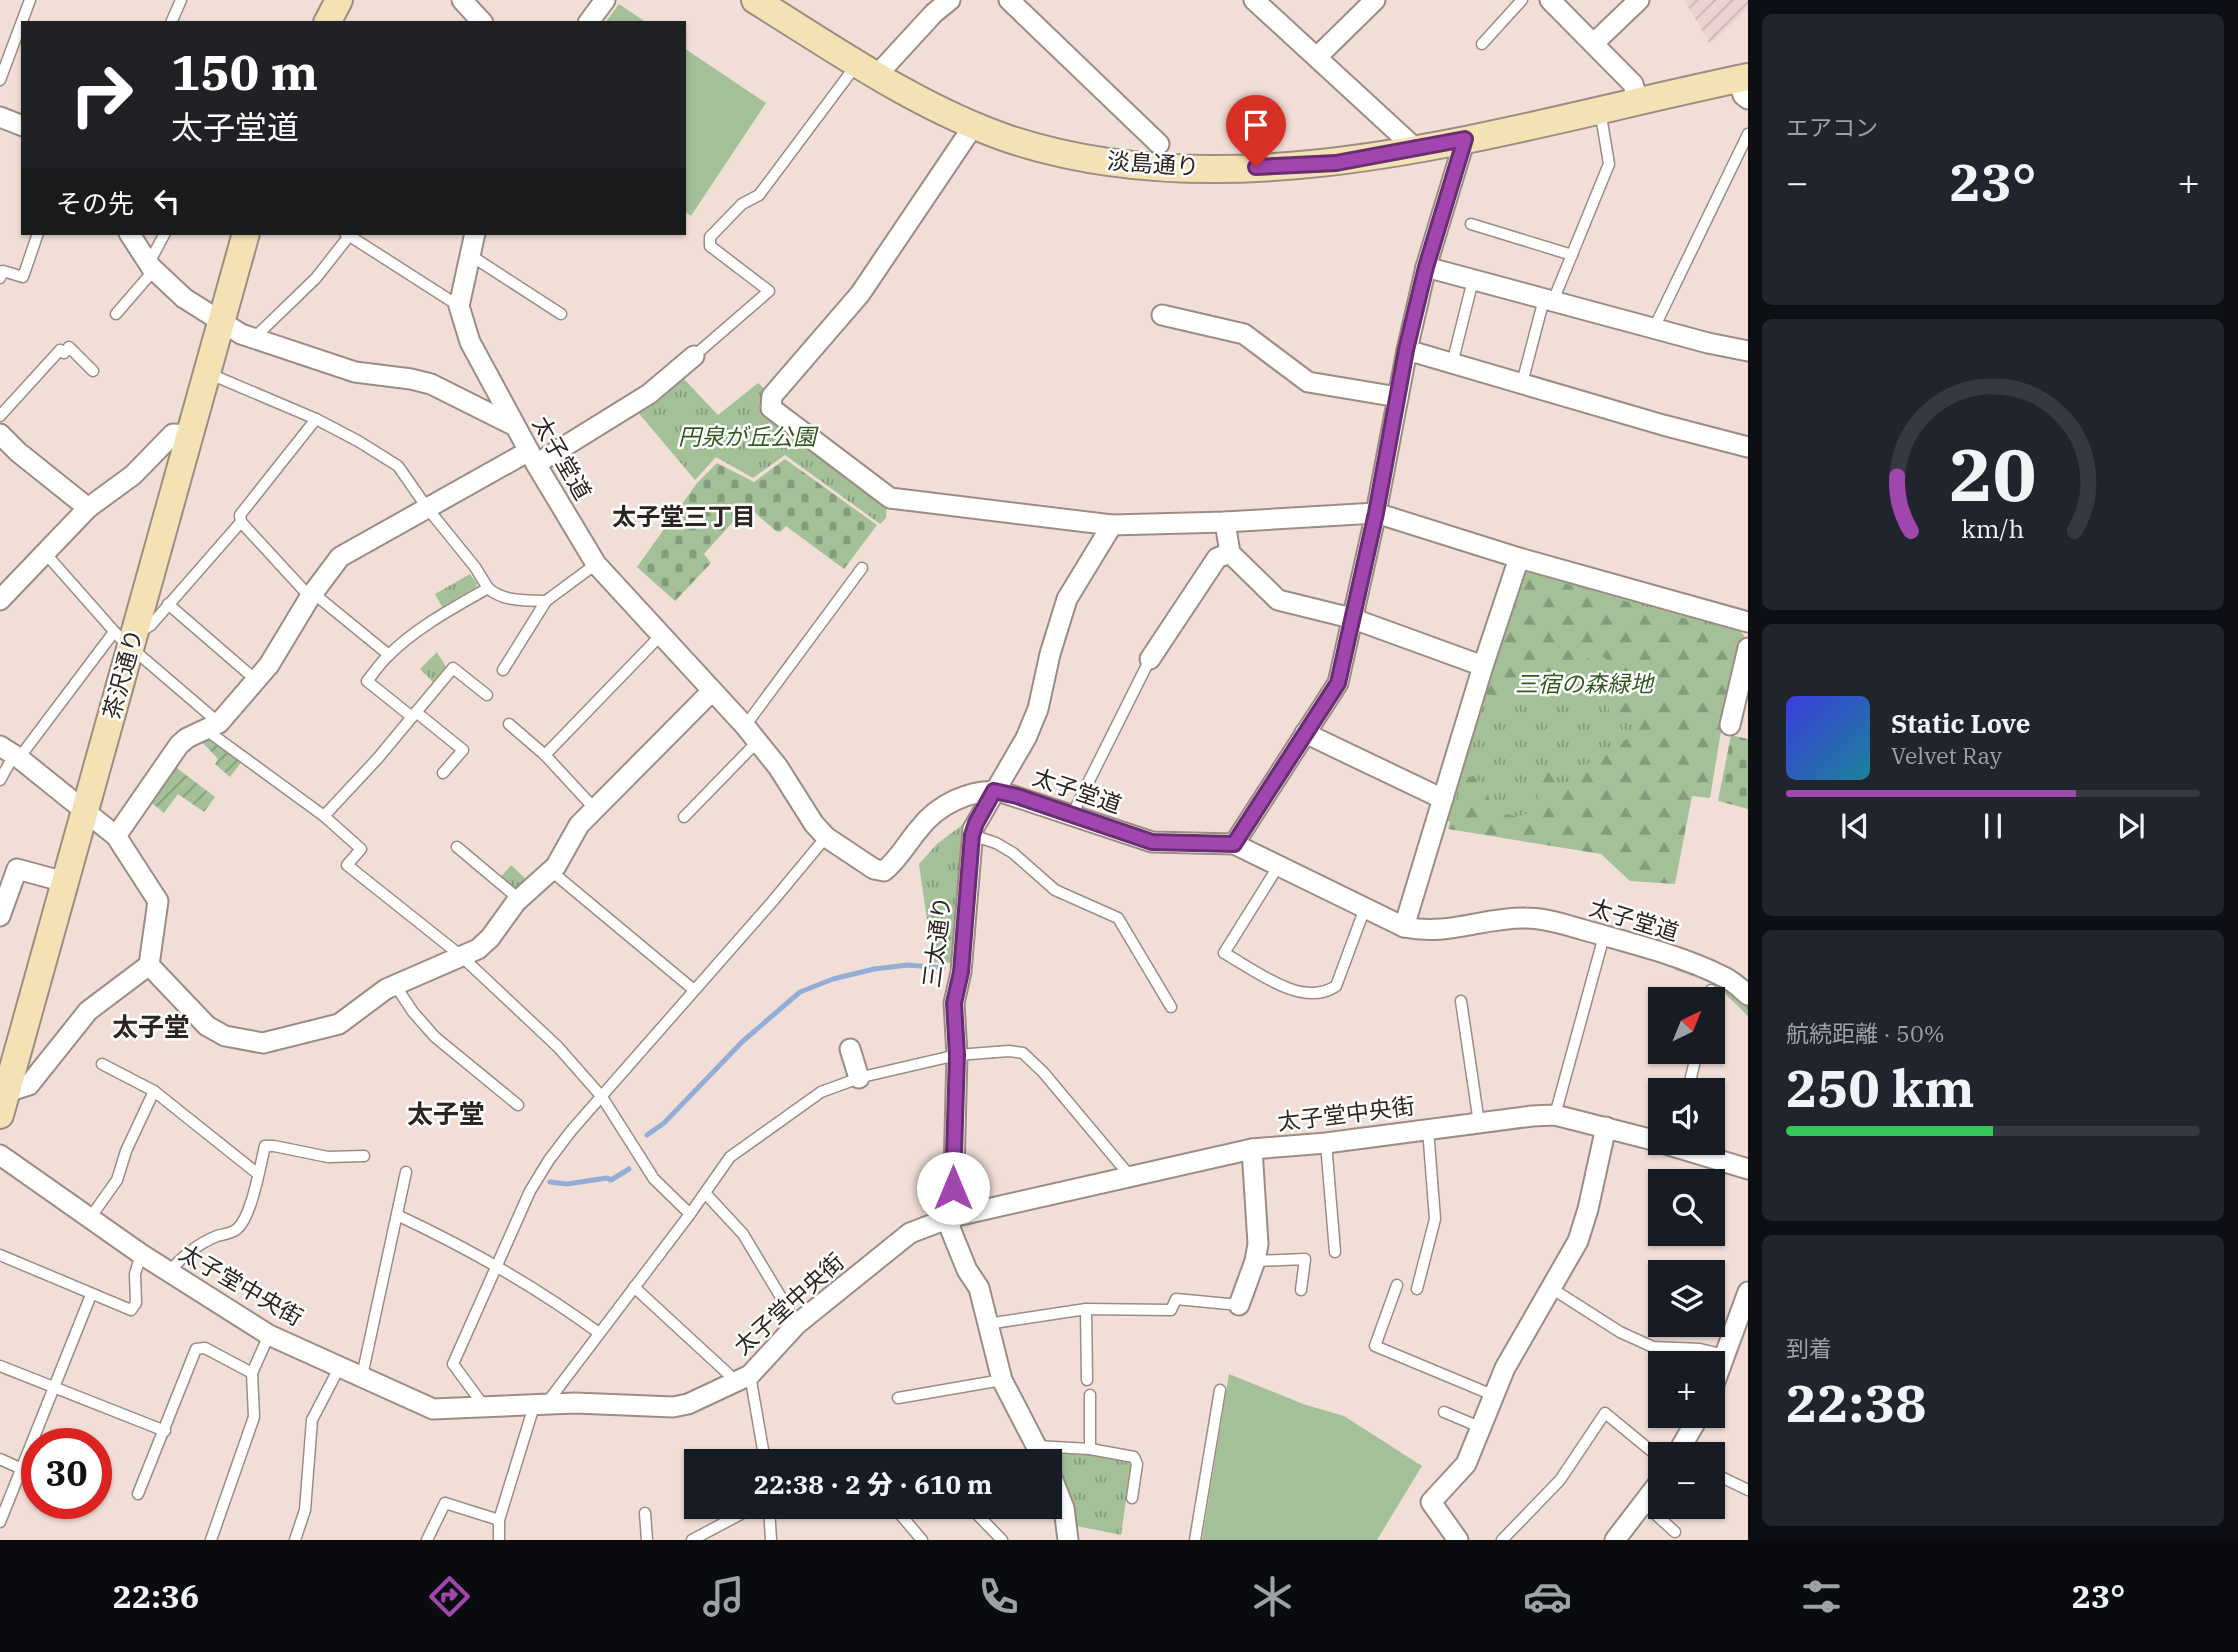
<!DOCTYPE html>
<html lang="ja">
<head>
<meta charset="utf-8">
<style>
  :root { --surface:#171b24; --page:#20242c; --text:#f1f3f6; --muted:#9ea1a6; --line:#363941; --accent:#a145af }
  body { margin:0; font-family:"IBM Plex Serif","Noto Sans JP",serif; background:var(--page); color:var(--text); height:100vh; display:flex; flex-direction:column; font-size:26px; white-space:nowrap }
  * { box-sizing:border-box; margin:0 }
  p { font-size:23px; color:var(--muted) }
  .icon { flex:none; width:38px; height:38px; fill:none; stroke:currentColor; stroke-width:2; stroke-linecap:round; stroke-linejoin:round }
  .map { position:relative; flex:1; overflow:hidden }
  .side { display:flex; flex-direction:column; gap:14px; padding:14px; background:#0d0f14; width:490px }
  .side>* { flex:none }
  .banner { position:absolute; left:21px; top:21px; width:665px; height:214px; border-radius:0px; box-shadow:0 2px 5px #0004; background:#202124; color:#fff; overflow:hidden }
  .needle { width:46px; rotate:43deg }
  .controls { position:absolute; left:1648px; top:987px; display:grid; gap:14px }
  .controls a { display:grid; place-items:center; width:77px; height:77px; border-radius:0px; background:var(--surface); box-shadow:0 2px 5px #0004; font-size:35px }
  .speed { position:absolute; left:21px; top:1428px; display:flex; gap:14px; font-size:35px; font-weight:700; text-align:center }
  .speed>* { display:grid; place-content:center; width:91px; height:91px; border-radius:50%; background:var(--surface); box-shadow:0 2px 5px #0004; line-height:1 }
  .speed .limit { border:10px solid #d22; background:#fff; color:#111 }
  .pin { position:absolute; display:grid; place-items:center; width:60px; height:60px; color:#fff; margin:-72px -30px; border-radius:50% 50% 50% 0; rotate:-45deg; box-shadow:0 0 7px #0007 }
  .pin .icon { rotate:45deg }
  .me { position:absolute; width:77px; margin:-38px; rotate:0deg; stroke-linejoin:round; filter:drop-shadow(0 0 5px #0008) }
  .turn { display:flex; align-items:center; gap:24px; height:147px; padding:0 35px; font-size:32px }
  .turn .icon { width:91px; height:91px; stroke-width:2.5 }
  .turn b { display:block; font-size:49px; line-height:60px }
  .then { display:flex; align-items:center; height:66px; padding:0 35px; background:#0003; gap:14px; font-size:26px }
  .big { font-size:52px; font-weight:800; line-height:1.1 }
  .side .tile { flex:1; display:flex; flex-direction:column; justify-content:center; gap:10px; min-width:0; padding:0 24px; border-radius:10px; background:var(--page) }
  .side .dial { align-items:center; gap:0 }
  .dial svg { height:182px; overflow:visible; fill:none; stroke:var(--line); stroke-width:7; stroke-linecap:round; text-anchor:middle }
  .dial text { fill:var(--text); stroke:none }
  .song { display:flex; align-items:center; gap:21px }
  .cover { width:84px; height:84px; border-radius:10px; background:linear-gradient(135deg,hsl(240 70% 55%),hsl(190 70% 35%)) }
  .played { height:7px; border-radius:4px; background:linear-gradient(90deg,var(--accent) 70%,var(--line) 70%) }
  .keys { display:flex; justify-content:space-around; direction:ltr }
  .heat { display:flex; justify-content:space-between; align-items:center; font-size:38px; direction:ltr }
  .charge { height:10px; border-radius:5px; background:linear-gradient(90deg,#34c759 50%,var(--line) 0) }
  .trip { position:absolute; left:684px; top:1449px; width:378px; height:70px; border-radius:0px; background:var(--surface); box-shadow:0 2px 5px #0004; font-weight:800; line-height:70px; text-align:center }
  .tab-bar { display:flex; height:112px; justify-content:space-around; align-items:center; background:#090b0e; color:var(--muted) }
  .tab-bar .icon { width:49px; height:49px }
  .tab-bar .selected { color:var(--accent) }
  .tab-bar b { font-size:32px; color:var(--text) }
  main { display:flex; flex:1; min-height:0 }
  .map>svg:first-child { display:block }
  .industrial { fill:url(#industrial-furrows) }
  .grass { fill:url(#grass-tufts) }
  .forest { fill:url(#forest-firs) }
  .cemetery { fill:url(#cemetery-stones) }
  .garden { fill:url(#garden-furrows) }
  .pitch { fill:#a3c098 }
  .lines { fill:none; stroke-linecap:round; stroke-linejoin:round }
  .stream { stroke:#94add7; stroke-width:5 }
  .lane-casing { stroke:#9c8c84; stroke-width:13 }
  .street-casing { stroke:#9c8c84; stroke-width:23 }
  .secondary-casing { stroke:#9c8c84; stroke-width:30 }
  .lane { stroke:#fff; stroke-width:10 }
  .street { stroke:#fff; stroke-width:19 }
  .secondary { stroke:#f4e2b4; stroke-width:26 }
  .route-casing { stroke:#692d72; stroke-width:18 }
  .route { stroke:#a145af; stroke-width:12 }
  .labels { text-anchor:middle; stroke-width:5; stroke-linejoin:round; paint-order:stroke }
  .street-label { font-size:23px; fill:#2b2421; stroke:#fff }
  .park-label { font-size:23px; font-style:italic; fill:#32591f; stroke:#fff }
  .neighbourhood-label { font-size:24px; font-weight:bold; fill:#2b2421; stroke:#fff }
  .quarter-label { font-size:26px; font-weight:bold; fill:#2b2421; stroke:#fff }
</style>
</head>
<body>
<main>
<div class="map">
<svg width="1748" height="1540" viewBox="0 0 1748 1540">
  <defs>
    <pattern id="industrial-furrows" width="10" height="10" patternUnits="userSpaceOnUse" patternTransform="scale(1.75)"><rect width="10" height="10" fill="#edd2d2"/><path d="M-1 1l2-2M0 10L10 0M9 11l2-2" fill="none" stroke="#cbb4b4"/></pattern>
    <pattern id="grass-tufts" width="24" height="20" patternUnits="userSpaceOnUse" patternTransform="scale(1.75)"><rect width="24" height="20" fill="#a3c098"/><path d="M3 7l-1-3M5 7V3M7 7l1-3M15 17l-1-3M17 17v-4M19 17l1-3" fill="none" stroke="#859c7c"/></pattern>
    <pattern id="forest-firs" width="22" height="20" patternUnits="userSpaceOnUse" patternTransform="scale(1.75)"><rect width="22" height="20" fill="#a3c098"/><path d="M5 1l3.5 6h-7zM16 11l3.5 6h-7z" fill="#859c7c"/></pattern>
    <pattern id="cemetery-stones" width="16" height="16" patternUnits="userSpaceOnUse" patternTransform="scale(1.75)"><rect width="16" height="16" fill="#a3c098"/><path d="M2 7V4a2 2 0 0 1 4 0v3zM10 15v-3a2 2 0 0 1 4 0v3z" fill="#859c7c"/></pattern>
    <pattern id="garden-furrows" width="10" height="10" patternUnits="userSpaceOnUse" patternTransform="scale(1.75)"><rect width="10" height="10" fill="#a3c098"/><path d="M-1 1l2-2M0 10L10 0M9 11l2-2" fill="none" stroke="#859c7c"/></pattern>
  </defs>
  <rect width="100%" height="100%" fill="#f1dfd7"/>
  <!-- industrial -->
  <path class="industrial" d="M1684 0H1748V9L1710 44Z"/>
  <!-- grass -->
  <g class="grass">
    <path d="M682 377 718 415 758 383 887 500 886 518 880 524 785 455 753 478 716 457 695 480 636 410Z"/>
    <path d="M1525 569 1738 627 1744 636 1727 713 1616 843 1445 821 1465 752Z"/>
    <path d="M470 574 477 583 476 587 442 607 435 594Z"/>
    <path d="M437 652 446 667 433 682 420 669Z"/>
    <path d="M962 825 957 963 933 962 919 864 937 844Z"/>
    <path d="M511 865 528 881 515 893 499 879Z"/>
    <path d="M1678 963 1721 980 1748 1003V1017C1740 1005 1724 997 1720 985L1675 970Z"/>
    <path d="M1052 1451 1093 1453 1127 1458 1131 1465 1121 1535 1072 1525 1048 1458Z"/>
  </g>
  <!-- forest -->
  <path class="forest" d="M1530 573 1737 634 1710 798 1692 796 1675 884 1630 881 1601 854 1448 829 1463 778 1474 776 1482 784 1495 810C1513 817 1523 820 1538 805L1536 774 1544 767 1563 788 1571 786C1574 781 1576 776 1580 771 1597 752 1631 747 1640 720L1610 717 1607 695 1612 663 1602 656 1588 658 1571 670 1564 680 1523 698 1503 701 1482 695 1522 578Z"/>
  <!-- cemetery -->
  <g class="cemetery">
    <path d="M785 459 877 525 844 569 786 526 780 532 776 531 747 506 704 554 711 563 675 601 637 567 697 483 717 463 754 482Z"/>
    <path d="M1731 735 1748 739V809L1718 801Z"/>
  </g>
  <!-- garden -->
  <g class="garden">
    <path d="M209 740 242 761 230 777 215 764 218 759 201 741Z"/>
    <path d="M173 765 215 797 204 812 178 794 164 813 148 800Z"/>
  </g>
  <!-- pitch -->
  <g class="pitch">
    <path d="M619 4 647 23H605Z"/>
    <path d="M684 48 766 103 691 216 684 211Z"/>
    <path d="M1229 1374 1303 1404 1344 1416 1422 1466 1377 1540H1202Z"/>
  </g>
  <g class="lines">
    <!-- stream -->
    <g class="stream">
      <path d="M647 1135 664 1123 743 1041 800 992 833 979 874 969 908 965 943 968"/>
      <path d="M550 1182 567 1184 607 1178 611 1180 629 1169"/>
    </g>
    <!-- lane casing -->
    <g class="lane-casing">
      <g id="lane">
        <path d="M171 23 181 0"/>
        <path d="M1482 44 1522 0"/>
        <path d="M0 80 30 0"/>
        <path d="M1471 224 1572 255"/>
        <path d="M345 233 459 306"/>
        <path d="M470 255 561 314"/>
        <path d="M149 263 165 233"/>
        <path d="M0 278 3 271 23 277 38 233"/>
        <path d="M1553 301 1609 164 1600 110"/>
        <path d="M116 314 154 270"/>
        <path d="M1654 328 1748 134"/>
        <path d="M254 338 316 278 349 236"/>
        <path d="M694 356 769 291 710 246V237L742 204 759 195 857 64"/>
        <path d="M1452 364 1473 280"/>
        <path d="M210 374 316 419 358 441 398 466 428 509 475 567 488 588C455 607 415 628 388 656 380 663 374 673 367 681L412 717 378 758 324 816"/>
        <path d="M1522 383 1544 299"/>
        <path d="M0 416 60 350 64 353 69 347 93 371"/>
        <path d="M241 522 310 597"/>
        <path d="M45 553 121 639 219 723"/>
        <path d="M488 588C503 602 526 600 546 601"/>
        <path d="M313 593 389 655"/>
        <path d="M168 604 256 680"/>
        <path d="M140 632 151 625 241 522 240 515 316 419"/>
        <path d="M503 670 546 601 596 564"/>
        <path d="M416 712 463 750 443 773"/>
        <path d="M412 717 453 668 487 695"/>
        <path d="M509 724 545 755 594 808"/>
        <path d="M745 726 862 568"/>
        <path d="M210 729 213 735 324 816 361 849 347 865 460 955 558 1047 602 1097 654 1179 690 1214"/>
        <path d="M545 755 660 636"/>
        <path d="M19 758 114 632"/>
        <path d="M0 780 14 755"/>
        <path d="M1072 815 1150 659"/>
        <path d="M684 817 757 742"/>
        <path d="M972 835 996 843 1013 853 1055 890 1118 918 1171 1007"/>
        <path d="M457 847 519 899"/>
        <path d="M1279 865 1224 953C1255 970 1302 1009 1336 986L1365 908"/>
        <path d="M551 871 694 990"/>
        <path d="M395 985 413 1012 435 1037 518 1105"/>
        <path d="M1708 999 1711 990"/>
        <path d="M1461 1001 1479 1123"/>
        <path d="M102 1064 154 1091 258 1174"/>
        <path d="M1688 1090 1697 1052"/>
        <path d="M1555 1115 1604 936"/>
        <path d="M1326 1143 1335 1252"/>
        <path d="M705 1193 743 1234 797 1324"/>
        <path d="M397 1215C468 1248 536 1287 599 1333"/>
        <path d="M90 1218 117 1180 126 1151 154 1091"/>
        <path d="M0 1255 131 1310 136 1303 135 1274 141 1254"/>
        <path d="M1255 1261 1305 1259 1301 1290"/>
        <path d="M169 1272C180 1258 199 1243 217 1236 223 1234 231 1234 237 1229 252 1216 260 1166 265 1146H274L328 1157 364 1156"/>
        <path d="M1397 1285 1375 1346 1495 1396"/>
        <path d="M634 1287 736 1381"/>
        <path d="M1551 1288 1620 1332 1653 1347 1700 1349 1725 1355"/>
        <path d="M1417 1289 1435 1219 1428 1129"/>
        <path d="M1086 1309 1087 1380"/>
        <path d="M987 1324 1086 1309 1171 1310 1176 1299 1239 1305"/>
        <path d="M0 1366 165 1431"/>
        <path d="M750 1375 765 1461"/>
        <path d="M362 1376 406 1172"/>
        <path d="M898 1398 1002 1380"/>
        <path d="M546 1404 690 1214 730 1157 821 1092 862 1077 957 1055 1009 1051 1023 1053 1043 1072 1130 1176"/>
        <path d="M484 1406 453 1364 530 1191 549 1160 571 1131 772 902 826 837"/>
        <path d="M1444 1412 1482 1428"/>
        <path d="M1036 1446 1090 1449 1134 1457 1137 1464 1132 1498"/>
        <path d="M1090 1449V1395"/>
        <path d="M0 1459 22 1469"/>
        <path d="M1713 1473 1748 1490"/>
        <path d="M138 1494 196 1349 205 1348 252 1373"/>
        <path d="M1643 1503 1675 1532"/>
        <path d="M769 1507 771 1540"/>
        <path d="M894 1507 922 1540"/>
        <path d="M970 1507 1002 1540"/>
        <path d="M645 1513 647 1540"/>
        <path d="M0 1522 91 1295"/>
        <path d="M211 1540 254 1417 252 1373 269 1335"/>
        <path d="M295 1540 305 1510 312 1420 340 1366"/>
        <path d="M427 1540 445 1503 499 1520"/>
        <path d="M499 1540V1520L534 1406"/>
        <path d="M692 1540 754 1507"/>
        <path d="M1195 1540 1220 1390"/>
        <path d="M1502 1540 1560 1480 1605 1413 1661 1459"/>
      </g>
    </g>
    <!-- street casing -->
    <g class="street-casing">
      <g id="street">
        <path d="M462 0 483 23"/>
        <path d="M1009 0 1159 144"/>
        <path d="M1254 0 1416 149"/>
        <path d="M1550 0 1633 84 1638 101"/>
        <path d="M588 23 605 0"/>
        <path d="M1594 43 1639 0"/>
        <path d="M1317 57 1375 0"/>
        <path d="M877 75 934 13 950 0"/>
        <path d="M1738 80 1743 95 1748 99"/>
        <path d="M0 117 23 126"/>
        <path d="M974 125 860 294 772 396 771 408 890 498 1112 525 1225 522 1376 513 1519 558 1748 622"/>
        <path d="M129 233 151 267 184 298 241 334 355 372 411 379 431 384 511 424 513 422"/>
        <path d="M475 233 459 306 470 342 536 464 596 564 745 726 778 767 814 824 826 837 874 869 884 871C898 860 907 843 919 829 938 804 970 789 1001 792L1152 842 1234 844 1404 927C1451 936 1483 917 1526 918 1546 918 1566 925 1584 930 1630 943 1680 955 1722 976 1732 980 1740 988 1748 995"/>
        <path d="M1426 267 1708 343 1748 351"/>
        <path d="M1162 315 1244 334 1308 382 1398 397"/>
        <path d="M1407 350 1663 425 1748 447"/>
        <path d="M0 434 18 452 88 508"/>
        <path d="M536 464 649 394 694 356"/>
        <path d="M1225 522 1230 553 1278 600 1351 618 1483 666"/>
        <path d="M0 600 88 508 133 475 173 434 189 435"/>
        <path d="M1150 659 1217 558 1230 553"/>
        <path d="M1730 725 1748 648"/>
        <path d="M1305 733 1443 799"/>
        <path d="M0 746 19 758 116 836 158 901 149 965 88 1011 29 1085 7 1092"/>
        <path d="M116 836 179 745 187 738 219 723 269 665 310 597 340 557 529 451"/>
        <path d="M1234 844 1338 683 1376 513 1407 350 1426 267 1465 139"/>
        <path d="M0 916 17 869 65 882"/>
        <path d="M1404 927 1483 666 1519 558"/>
        <path d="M149 965 207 1026 225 1036 263 1043 339 1024 386 989 478 949 490 938 516 902 556 866 579 825 712 691"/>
        <path d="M850 1049 859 1078"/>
        <path d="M1662 1143 1748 1169"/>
        <path d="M0 1155 141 1254 269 1335 433 1409 575 1403 673 1407 688 1404 750 1375 797 1324 910 1233 952 1217 1252 1149 1326 1143 1532 1116 1555 1115 1661 1142"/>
        <path d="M1239 1305 1255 1261 1258 1244 1252 1149"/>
        <path d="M1713 1387 1748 1292"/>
        <path d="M1677 1454 1699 1416"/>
        <path d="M1044 1461 1002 1380 979 1288 967 1270 950 1228 953 1209 957 1055 954 1003 961 972 973 829 1026 738 1038 709 1050 654 1067 599 1112 525"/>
        <path d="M1050 1473 1064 1508 1068 1540"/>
        <path d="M1458 1540 1431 1502 1466 1464 1505 1368 1578 1241 1588 1209 1606 1127"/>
        <path d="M1615 1540 1661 1480"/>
      </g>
    </g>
    <!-- secondary casing -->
    <g class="secondary-casing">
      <g id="secondary">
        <path d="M755 0C836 50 918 108 1009 139 1244 217 1515 125 1748 77"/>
        <path d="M327 23 339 0"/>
        <path d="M0 1115 246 233"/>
      </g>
    </g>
    <!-- lane -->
    <use href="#lane" class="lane"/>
    <!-- street -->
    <use href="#street" class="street"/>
    <!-- secondary -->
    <use href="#secondary" class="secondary"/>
  </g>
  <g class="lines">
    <!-- route casing -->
    <g class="route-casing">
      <path id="route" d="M953 1188 957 1055 954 1003 961 972 972 835 976 823 994 791 1017 796 1152 842 1234 844 1338 683 1376 513 1406 350 1426 267 1465 139 1336 163 1256 167"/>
    </g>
    <!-- route -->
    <use href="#route" class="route"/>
  </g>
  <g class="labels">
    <!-- street labels -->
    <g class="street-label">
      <text transform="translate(1153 164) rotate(4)" y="8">淡島通り</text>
      <text transform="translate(562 458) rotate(60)" y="8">太子堂道</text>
      <text transform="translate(123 674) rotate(-75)" y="8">茶沢通り</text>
      <text transform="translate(1077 791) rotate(19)" y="8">太子堂道</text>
      <text transform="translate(1634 920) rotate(17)" y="8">太子堂道</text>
      <text transform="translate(937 942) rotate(-83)" y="8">三太通り</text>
      <text transform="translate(1346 1114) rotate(-7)" y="8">太子堂中央街</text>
      <text transform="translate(241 1285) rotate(30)" y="8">太子堂中央街</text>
      <text transform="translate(789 1304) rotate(-42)" y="8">太子堂中央街</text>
    </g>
    <!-- park labels -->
    <g class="park-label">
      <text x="747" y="445">円泉が丘公園</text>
      <text x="1584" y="692">三宿の森緑地</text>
    </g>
    <!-- neighbourhood labels -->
    <g class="neighbourhood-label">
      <text x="684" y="525">太子堂三丁目</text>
    </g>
    <!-- quarter labels -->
    <g class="quarter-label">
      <text x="151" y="1036">太子堂</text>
      <text x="446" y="1123">太子堂</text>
    </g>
  </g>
</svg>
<div class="controls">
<a><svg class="needle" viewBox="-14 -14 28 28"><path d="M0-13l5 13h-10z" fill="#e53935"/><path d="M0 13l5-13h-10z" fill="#9ea1a6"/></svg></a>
<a><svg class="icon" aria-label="sound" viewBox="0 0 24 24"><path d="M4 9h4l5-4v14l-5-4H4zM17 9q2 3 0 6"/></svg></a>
<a><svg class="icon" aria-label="search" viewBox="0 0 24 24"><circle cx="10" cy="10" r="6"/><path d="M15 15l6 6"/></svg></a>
<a><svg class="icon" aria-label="layers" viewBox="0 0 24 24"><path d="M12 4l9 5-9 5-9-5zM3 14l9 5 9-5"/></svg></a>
<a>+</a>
<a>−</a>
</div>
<div class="speed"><div class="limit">30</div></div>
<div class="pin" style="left:1256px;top:167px;background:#d93025"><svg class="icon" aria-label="arrive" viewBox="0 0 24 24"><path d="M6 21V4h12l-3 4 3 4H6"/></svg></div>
<svg class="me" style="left:953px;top:1188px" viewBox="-20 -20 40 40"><circle r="19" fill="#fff"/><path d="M0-13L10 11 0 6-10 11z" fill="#a145af"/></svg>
<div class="trip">22:38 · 2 分 · 610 m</div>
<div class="banner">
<div class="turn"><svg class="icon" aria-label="right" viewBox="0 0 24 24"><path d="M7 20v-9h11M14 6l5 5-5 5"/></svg><div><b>150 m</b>太子堂道</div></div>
<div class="then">その先<svg class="icon" aria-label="left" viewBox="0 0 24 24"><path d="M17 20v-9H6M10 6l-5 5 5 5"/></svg></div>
</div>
</div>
<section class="side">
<div class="tile"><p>エアコン</p>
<div class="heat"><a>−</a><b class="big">23°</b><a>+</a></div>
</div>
<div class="tile dial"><svg viewBox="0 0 100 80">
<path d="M14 69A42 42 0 1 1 86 69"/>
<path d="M14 69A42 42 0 0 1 8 45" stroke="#a145af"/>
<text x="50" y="56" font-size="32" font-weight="700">20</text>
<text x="50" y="72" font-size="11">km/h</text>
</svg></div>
<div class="tile">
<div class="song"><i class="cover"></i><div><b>Static Love</b><p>Velvet Ray</p></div></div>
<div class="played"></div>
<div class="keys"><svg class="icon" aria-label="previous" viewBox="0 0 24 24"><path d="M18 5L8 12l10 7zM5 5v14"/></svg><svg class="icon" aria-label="pause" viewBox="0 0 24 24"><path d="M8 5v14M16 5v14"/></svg><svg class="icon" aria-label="next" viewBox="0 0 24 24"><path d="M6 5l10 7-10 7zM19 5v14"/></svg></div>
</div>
<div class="tile"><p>航続距離 · 50%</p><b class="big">250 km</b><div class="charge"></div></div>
<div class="tile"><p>到着</p><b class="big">22:38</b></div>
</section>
</main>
<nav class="tab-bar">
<b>22:36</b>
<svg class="icon selected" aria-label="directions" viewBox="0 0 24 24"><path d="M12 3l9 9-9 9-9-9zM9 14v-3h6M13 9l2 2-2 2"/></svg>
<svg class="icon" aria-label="music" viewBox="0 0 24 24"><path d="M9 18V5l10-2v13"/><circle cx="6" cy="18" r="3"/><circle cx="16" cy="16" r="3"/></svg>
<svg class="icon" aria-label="phone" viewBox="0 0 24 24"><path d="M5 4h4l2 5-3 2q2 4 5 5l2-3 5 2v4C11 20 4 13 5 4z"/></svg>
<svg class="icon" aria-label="climate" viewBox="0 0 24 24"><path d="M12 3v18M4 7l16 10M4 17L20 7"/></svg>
<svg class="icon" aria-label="car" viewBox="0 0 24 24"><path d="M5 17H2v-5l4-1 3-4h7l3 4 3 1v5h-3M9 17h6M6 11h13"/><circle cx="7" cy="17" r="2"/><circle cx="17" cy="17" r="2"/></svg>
<svg class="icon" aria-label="filters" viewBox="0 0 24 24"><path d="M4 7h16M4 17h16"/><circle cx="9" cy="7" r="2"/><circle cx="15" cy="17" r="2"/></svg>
<b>23°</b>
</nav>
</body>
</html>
